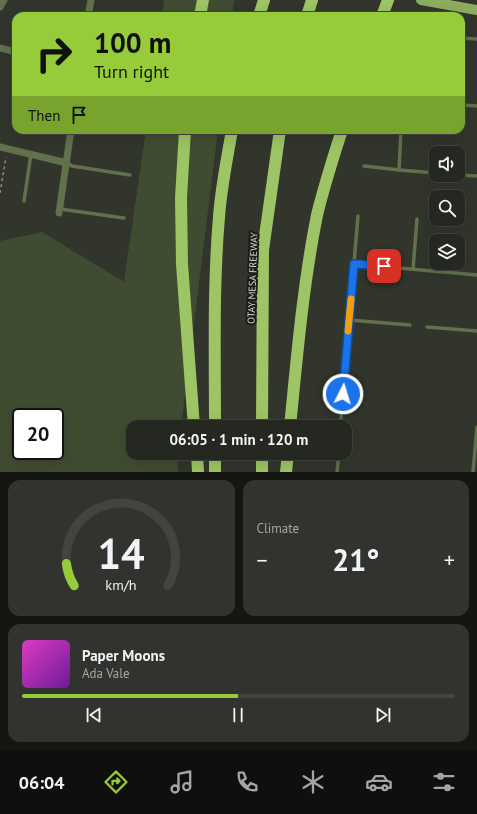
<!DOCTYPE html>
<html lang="en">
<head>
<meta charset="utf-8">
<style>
  :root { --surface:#252821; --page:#31342e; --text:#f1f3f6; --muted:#a3a6a5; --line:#42443f; --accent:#96cc39 }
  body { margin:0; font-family:"PT Sans",sans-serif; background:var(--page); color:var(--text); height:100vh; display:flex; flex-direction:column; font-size:15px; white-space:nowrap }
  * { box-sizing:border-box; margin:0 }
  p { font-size:13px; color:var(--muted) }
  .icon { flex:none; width:22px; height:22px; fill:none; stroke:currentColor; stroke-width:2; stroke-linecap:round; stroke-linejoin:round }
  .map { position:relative; height:472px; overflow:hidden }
  .drawer { display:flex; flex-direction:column; gap:8px; padding:8px; background:#141612; flex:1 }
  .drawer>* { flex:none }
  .banner { position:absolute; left:12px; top:12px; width:453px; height:122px; border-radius:12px; box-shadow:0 4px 16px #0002,0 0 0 1px var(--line); background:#96cc39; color:#111; overflow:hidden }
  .tools { position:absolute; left:429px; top:146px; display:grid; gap:8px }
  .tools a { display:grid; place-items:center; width:36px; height:36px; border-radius:8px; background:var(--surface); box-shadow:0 4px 16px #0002,0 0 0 1px var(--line); font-size:20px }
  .speed { position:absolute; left:12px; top:408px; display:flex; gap:8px; font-size:20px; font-weight:700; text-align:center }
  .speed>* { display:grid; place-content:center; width:52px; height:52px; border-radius:50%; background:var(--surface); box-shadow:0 4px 16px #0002,0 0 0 1px var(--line); line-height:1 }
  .speed .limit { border:2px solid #111; border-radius:6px; background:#fff; color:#111 }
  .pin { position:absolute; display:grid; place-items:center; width:34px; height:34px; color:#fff; margin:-17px; border-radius:8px; box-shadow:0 2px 6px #0006 }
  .me { position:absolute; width:44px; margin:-22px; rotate:5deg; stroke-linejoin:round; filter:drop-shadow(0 0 3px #0008) }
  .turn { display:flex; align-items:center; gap:14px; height:84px; padding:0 16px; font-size:18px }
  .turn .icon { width:52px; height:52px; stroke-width:2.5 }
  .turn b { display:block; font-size:28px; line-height:34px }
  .then { display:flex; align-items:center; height:38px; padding:0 16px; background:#0003; gap:8px; font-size:15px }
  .big { font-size:30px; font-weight:800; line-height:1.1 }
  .drawer .tile { flex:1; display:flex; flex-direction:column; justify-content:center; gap:6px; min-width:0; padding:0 14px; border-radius:12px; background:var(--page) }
  .drawer .dial { align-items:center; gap:0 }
  .dial svg { height:104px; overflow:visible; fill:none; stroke:var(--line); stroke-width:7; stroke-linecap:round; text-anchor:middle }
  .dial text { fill:var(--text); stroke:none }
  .song { display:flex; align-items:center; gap:12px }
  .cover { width:48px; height:48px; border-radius:6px; background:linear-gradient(135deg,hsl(310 70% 55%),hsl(280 70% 35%)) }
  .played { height:4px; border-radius:2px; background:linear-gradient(90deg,var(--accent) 50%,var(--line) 50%) }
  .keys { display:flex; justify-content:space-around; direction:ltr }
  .heat { display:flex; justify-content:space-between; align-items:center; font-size:22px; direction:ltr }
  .drawer .tiles { flex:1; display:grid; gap:8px; grid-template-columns:1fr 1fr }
  .tile:last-child { grid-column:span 2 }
  .trip { position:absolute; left:126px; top:420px; width:226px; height:40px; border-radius:12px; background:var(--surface); box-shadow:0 4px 16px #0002,0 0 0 1px var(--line); font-weight:800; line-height:40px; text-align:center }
  .tab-bar { display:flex; height:64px; justify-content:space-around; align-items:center; background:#0f100d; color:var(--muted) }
  .tab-bar .icon { width:28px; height:28px }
  .tab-bar .selected { color:var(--accent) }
  .tab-bar b { font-size:18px; color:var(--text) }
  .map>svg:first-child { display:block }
  .green { fill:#404c31; fill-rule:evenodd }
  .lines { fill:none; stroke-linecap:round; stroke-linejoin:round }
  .path { stroke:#898c85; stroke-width:1.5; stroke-dasharray:3 3; stroke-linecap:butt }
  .lane { stroke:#60714c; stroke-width:3.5 }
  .street { stroke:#60714c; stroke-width:7 }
  .primary { stroke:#8cad5f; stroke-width:10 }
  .highway { stroke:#9dc465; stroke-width:12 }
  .route-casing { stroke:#114b97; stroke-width:10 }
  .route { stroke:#1a73e8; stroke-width:7 }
  .slow { stroke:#f59e0b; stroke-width:7 }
  .labels { text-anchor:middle; stroke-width:4; stroke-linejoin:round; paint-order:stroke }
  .street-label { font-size:10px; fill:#d4d7d1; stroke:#1a1c18 }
</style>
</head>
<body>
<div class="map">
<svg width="477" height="472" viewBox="0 0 477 472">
  <rect width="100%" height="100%" fill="#31352c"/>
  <!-- green -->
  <g class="green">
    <path d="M164 0H234L232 16H162Z"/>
    <path d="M146 130H218L181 427H133V453H177L178 472H0V241L42 232 124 282ZM21 417H55V451H21Z"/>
  </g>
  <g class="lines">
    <!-- path -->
    <path class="path" d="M0 193 6 157"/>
    <!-- lane -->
    <g class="lane">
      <path d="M461 38 477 39"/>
      <path d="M461 105 477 106"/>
      <path d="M67 163 72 166 130 175"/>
      <path d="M364 166 399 170 401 130"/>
      <path d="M399 170 436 173"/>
      <path d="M458 175 477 176"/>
      <path d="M24 201 31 154"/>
      <path d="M60 209 124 218"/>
      <path d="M354 264 477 275"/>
      <path d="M413 269 417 219"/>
      <path d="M349 320 410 325"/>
      <path d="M427 327 477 331"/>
      <path d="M343 394 358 216"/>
      <path d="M340 427 342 408"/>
      <path d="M337 472 339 453"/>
      <path d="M473 472 477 427"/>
    </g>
    <!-- street -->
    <g class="street">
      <path d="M0 7 4 0"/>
      <path d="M88 16 91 0"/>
      <path d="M0 48 16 52"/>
      <path d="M0 147 67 163"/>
      <path d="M59 213 71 130"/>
    </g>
    <!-- primary -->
    <path class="primary" d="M421 0 477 10"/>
    <!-- highway -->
    <g class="highway">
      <path d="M200 16 203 0"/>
      <path d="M259 16 264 0"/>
      <path d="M307 16 312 0"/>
      <path d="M382 16 388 0"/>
      <path d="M185 130 181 198 182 264 194 427"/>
      <path d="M215 427C215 357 213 287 219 217 221 188 227 159 232 130"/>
      <path d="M262 427 263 250 280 130"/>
      <path d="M290 427C297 356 303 285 317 215 324 186 333 158 342 130"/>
      <path d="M197 453 198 472"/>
      <path d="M215 472V453"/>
      <path d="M262 472V453"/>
      <path d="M286 472 288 453"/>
    </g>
  </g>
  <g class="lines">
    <!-- route casing -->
    <g class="route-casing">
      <path id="route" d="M343 394 354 264 384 266"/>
    </g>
    <!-- route -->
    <use href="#route" class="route"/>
    <!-- slow -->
    <path class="slow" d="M348 331 351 299"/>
  </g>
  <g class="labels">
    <!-- street labels -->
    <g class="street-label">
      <text transform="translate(252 278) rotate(-88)" y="4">OTAY MESA FREEWAY</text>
    </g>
  </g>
</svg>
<div class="tools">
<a><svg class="icon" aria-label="sound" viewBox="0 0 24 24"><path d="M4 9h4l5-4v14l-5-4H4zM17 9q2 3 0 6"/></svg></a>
<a><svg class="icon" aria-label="search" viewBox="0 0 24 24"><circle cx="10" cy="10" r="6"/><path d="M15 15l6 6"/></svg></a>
<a><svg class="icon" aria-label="layers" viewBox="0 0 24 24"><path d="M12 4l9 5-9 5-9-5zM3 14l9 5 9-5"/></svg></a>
</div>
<div class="speed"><div class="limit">20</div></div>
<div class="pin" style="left:384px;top:266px;background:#d93025"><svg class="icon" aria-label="arrive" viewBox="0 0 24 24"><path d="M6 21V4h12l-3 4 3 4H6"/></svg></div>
<svg class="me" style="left:343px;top:394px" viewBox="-20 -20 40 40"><circle r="17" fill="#1a73e8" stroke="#fff" stroke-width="3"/><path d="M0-11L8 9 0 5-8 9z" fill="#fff"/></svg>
<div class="trip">06:05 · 1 min · 120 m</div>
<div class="banner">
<div class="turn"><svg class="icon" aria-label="right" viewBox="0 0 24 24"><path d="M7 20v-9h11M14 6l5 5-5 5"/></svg><div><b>100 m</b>Turn right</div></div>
<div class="then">Then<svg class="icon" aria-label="arrive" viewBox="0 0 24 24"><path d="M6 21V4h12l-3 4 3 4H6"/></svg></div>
</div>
</div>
<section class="drawer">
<div class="tiles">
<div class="tile dial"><svg viewBox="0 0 100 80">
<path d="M14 69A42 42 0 1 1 86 69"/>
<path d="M14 69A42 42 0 0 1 8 52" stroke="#96cc39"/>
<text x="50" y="56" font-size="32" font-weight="700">14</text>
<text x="50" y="72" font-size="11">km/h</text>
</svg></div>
<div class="tile"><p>Climate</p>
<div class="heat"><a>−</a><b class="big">21°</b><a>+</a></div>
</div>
<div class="tile">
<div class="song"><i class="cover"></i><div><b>Paper Moons</b><p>Ada Vale</p></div></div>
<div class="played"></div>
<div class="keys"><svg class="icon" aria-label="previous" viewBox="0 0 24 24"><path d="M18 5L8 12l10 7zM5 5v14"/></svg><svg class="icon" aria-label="pause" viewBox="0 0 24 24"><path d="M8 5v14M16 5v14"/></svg><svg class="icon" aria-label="next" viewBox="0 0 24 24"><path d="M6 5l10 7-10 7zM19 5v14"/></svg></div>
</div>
</div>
</section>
<nav class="tab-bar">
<b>06:04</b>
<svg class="icon selected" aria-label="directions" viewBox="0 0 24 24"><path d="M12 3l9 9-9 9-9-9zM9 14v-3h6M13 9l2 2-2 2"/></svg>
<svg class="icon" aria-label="music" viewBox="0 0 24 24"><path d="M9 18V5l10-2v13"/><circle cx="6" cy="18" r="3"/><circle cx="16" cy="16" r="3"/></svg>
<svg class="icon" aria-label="phone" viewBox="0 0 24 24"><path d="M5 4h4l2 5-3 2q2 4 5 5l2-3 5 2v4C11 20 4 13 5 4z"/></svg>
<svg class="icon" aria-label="climate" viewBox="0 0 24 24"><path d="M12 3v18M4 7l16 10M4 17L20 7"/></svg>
<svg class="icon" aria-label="car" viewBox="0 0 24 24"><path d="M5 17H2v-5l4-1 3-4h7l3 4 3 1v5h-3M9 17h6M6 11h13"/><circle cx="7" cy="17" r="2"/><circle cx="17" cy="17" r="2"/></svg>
<svg class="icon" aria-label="filters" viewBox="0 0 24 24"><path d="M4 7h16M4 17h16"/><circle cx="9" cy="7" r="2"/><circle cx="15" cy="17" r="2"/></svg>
</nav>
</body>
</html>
